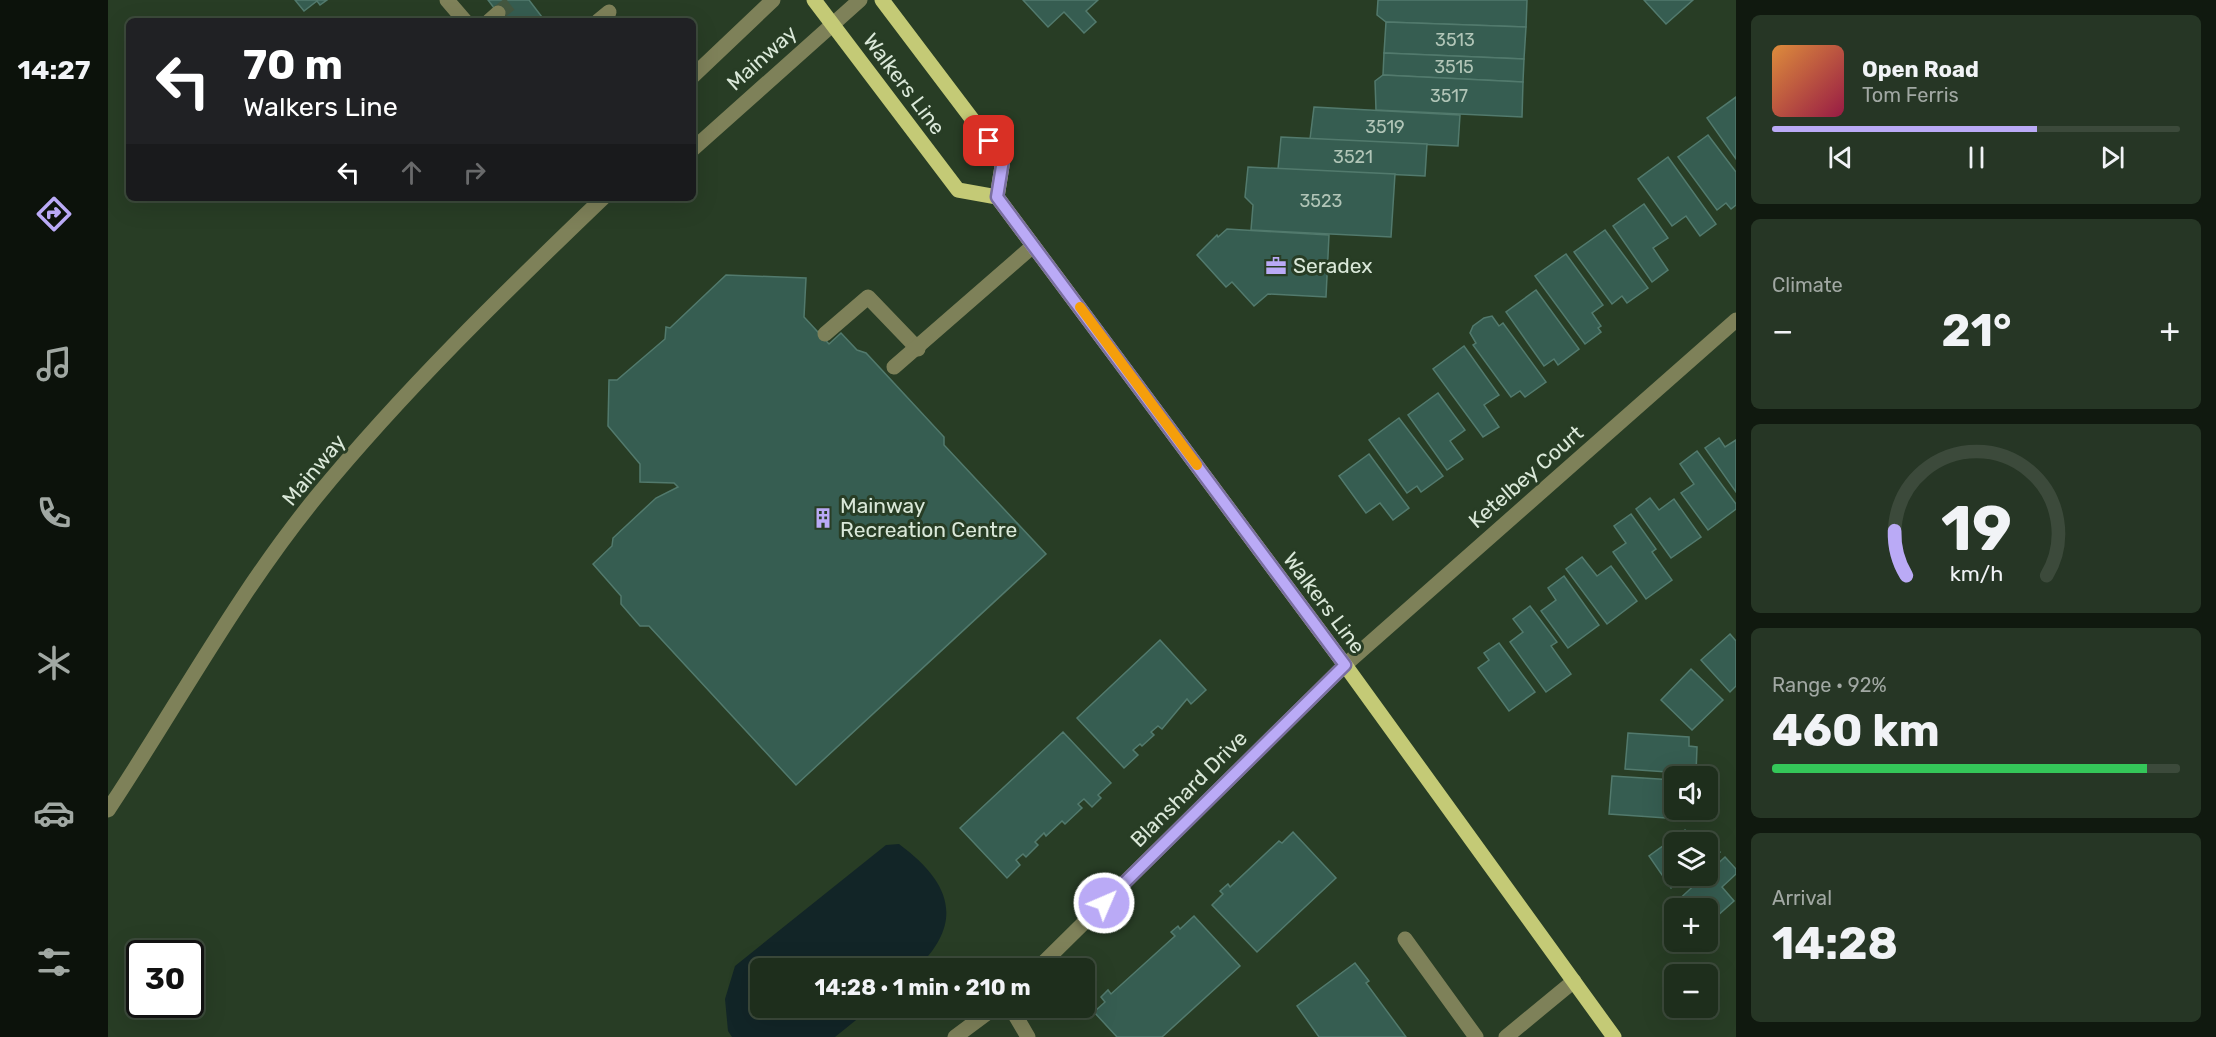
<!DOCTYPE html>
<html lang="en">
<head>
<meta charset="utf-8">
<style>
  :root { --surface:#1e2e1c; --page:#263625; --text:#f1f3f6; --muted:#a1a8a3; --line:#3c4a3b; --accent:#baaaf6 }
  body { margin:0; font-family:Rubik,sans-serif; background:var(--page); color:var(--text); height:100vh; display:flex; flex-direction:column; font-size:22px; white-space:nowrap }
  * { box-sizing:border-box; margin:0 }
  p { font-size:20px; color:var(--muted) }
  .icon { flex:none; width:33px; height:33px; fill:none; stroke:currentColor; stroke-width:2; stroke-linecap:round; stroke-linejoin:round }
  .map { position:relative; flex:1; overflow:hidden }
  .panel { display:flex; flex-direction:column; gap:15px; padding:15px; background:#10190f; width:480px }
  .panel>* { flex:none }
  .guide { position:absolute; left:18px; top:18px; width:570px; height:183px; border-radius:9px; box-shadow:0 6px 24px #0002,0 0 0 2px var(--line); background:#202124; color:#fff; overflow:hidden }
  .controls { position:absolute; left:1556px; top:766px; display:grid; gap:12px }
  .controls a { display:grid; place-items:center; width:54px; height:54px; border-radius:9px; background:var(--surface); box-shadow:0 6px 24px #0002,0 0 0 2px var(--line); font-size:30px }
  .speed { position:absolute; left:18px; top:940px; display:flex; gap:12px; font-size:30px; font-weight:700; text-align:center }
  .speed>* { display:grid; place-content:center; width:78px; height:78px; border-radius:50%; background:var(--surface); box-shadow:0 6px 24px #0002,0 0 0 2px var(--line); line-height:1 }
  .speed .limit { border:3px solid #111; border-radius:9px; background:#fff; color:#111 }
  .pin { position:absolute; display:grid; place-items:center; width:51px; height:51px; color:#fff; margin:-26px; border-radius:12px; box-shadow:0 3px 9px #0006 }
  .me { position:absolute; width:66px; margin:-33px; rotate:45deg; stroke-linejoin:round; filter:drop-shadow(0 0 4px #0008) }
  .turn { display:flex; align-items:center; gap:21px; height:126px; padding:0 18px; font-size:27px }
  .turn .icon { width:78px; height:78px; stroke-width:2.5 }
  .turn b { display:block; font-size:42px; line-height:51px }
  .lanes { display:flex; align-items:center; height:57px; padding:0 18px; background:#0003; justify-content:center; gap:30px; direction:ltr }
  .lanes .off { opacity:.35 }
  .big { font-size:45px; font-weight:700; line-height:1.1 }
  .panel .tile { flex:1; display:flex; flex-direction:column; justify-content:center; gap:9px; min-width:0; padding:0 21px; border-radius:9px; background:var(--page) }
  .panel .dial { align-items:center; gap:0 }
  .dial svg { height:156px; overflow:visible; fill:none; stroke:var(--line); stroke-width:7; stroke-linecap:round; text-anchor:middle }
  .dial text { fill:var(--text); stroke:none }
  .song { display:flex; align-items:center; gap:18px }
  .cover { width:72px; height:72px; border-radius:9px; background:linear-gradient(135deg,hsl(30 70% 55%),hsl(340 70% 35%)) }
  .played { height:6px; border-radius:3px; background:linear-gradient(90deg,var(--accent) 65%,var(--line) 65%) }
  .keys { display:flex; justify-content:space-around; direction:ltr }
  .heat { display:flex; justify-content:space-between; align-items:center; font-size:33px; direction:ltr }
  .charge { height:9px; border-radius:4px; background:linear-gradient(90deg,#34c759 92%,var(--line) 0) }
  .trip { position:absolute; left:642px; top:958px; width:345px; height:60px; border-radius:9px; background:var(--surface); box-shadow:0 6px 24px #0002,0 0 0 2px var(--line); font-weight:700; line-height:60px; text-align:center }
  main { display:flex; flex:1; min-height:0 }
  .dock { display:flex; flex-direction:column; width:108px; justify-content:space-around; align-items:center; background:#0c120b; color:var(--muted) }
  .dock .icon { width:42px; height:42px }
  .dock .active { color:var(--accent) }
  .dock b { font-size:27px; color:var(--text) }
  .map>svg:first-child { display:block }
  .water { fill:#122527 }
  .building { fill:#365d51; stroke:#527a6d; stroke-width:1.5 }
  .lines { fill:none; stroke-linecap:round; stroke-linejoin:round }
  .minor-tunnel { stroke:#435740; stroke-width:15; stroke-dasharray:15 8; stroke-linecap:butt }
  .minor { stroke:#7e8159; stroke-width:15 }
  .major { stroke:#c4ca76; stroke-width:15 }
  .route-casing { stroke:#796ea0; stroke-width:15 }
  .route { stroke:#baaaf6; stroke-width:10 }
  .slow { stroke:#f59e0b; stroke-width:10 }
  .labels { text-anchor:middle; stroke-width:6; stroke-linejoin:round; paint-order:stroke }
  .number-label { font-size:18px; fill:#b1c5b7 }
  .street-label { font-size:21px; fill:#dae8d9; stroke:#283d25 }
  .poi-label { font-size:21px; fill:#dae8d9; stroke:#283d25; text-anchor:start }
</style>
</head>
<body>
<main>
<nav class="dock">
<b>14:27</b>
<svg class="icon active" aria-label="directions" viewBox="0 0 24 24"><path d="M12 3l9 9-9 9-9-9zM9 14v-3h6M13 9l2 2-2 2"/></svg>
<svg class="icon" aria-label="music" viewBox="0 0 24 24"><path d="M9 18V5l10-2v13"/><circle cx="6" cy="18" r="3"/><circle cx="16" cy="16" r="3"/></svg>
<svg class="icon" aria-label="phone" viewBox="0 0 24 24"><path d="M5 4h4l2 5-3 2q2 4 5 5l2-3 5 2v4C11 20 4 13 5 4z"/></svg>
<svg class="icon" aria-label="climate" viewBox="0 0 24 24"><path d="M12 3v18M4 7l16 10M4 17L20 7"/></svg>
<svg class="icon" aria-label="car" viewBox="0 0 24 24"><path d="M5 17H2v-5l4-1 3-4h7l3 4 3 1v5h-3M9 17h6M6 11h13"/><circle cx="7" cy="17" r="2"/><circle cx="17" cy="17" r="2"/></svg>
<svg class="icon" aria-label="filters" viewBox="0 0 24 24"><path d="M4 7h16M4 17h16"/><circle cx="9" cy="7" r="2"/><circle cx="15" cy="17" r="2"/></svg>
</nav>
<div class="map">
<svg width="1628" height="1037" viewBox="0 0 1628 1037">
  <rect width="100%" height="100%" fill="#283d25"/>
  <!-- water -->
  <path class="water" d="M791 844C842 882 858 921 808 969H652V1008H763L727 1037H624L620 1031 617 999 627 966 778 845Z"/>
  <!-- building -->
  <g class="building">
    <path d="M187 0H219L212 5 209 1 196 11Z"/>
    <path d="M380 0H421L437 21H396Z"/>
    <path d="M915 0H990L978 11 988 22 976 33 956 12 940 27Z"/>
    <path d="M1270 0H1419L1418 27 1278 22 1269 15Z"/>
    <path d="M1536 0H1585L1558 24Z"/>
    <path d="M1278 22 1418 27 1416 59 1276 53Z"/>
    <path d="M1276 53 1416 59 1415 82 1275 75Z"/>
    <path d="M1275 75 1415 82 1414 117 1268 110 1267 81Z"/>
    <path d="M1628 97V159L1599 118Z"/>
    <path d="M1206 107 1352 115 1350 146 1202 139Z"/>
    <path d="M1600 135 1628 172V205L1623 209 1618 203 1609 210 1570 157Z"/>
    <path d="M1173 137 1319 144 1317 176 1170 169Z"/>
    <path d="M1560 157 1608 224 1592 236 1578 216 1564 226 1530 179Z"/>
    <path d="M1140 167 1287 174 1283 237 1143 230 1145 205 1137 197Z"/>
    <path d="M1536 204 1560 238 1545 248 1560 270 1544 282 1505 226Z"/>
    <path d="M1119 229 1221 235 1218 297 1160 294 1146 306 1124 282 1118 287 1089 255 1109 235 1110 237Z"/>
    <path d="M1497 230 1540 288 1519 303 1514 296 1504 304 1466 252Z"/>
    <path d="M1458 254 1495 305 1484 313 1493 326 1490 328 1493 332 1477 344 1427 276Z"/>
    <path d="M618 275 698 278 696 317 721 344 733 333 749 350 758 353 836 437V445L938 554 688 785 541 626H532L513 604V596L485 564 504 546 505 538 548 498 570 487 566 483 532 482V464L500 426 501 380H509L557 339 558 327 562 328Z"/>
    <path d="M1428 290 1471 349 1450 365 1446 359 1436 366 1398 312Z"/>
    <path d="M1384 316 1391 326 1395 323 1438 382 1417 397 1412 391 1403 397 1365 345 1368 343 1362 333 1365 326 1376 318Z"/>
    <path d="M1356 346 1391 395 1376 405 1391 427 1375 437 1325 369Z"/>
    <path d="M1330 393 1357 430 1342 441 1355 459 1339 470 1300 415Z"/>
    <path d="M1291 418 1335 476 1313 492 1309 486 1299 493 1261 440Z"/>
    <path d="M1611 438 1617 447 1628 440V492L1597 448Z"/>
    <path d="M1589 451 1628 504V509L1600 530 1573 493 1586 484 1572 464Z"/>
    <path d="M1261 454 1301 508 1285 520 1272 503 1258 513 1231 476Z"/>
    <path d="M1542 498 1551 510 1566 499 1593 537 1563 558 1528 509Z"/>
    <path d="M1523 514 1548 549 1544 552 1564 580 1538 599 1505 552 1518 543 1506 526Z"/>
    <path d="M1474 557 1489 576 1503 566 1529 601 1499 624 1458 569Z"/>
    <path d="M1456 576 1491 625 1460 648 1433 611 1448 600 1440 588Z"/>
    <path d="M1422 606 1449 642 1443 646 1463 674 1438 692 1402 642 1415 632 1405 619Z"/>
    <path d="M1622 634 1628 641V686L1622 692 1593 660Z"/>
    <path d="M1052 640 1098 690 1083 704 1079 699 1054 729 1050 726 1043 732 1046 735 1034 746 1032 744 1025 750 1030 755 1016 768 969 718Z"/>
    <path d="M1391 643 1427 692 1401 711 1370 668 1381 660 1376 653Z"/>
    <path d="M1583 669 1615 700 1584 730 1553 700Z"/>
    <path d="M955 732 1003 783 990 795 993 798 984 807 976 799 970 804 974 808 957 824 954 821 938 836 936 833 927 842 930 845 918 857 915 854 908 860 912 865 899 878 852 828Z"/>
    <path d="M1520 733 1581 737V746L1589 747 1588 774 1517 769Z"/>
    <path d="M1504 776 1566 780V800H1559L1558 818 1501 814Z"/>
    <path d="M1577 830 1586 843H1566V876H1579L1563 888 1541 856Z"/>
    <path d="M1185 832 1228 878 1149 952 1104 905 1115 894 1112 891 1120 884 1122 887 1171 841 1174 843Z"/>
    <path d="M1600 836 1612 852 1599 862V843H1591Z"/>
    <path d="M1617 857 1628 869V874L1614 887 1626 901 1599 925V909H1572L1567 903Z"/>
    <path d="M1086 916 1132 966 1054 1037H1009L986 1012 997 1002 993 997 1000 990 1003 994 1067 936 1063 932 1070 926 1072 929Z"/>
    <path d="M1247 963 1261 981 1258 983 1298 1037H1211L1189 1006Z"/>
  </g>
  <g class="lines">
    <!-- minor-tunnel -->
    <path class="minor-tunnel" d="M390 13 407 0"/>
    <!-- minor -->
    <g class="minor">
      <path d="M339 0 357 21"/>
      <path d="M381 21 390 13"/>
      <path d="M490 21 501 12"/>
      <path d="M585 76 665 0"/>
      <path d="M585 149 752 0"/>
      <path d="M717 334 760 297 810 349"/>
      <path d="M786 367 925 246"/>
      <path d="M0 810C69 706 129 594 209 496 296 390 396 293 495 198"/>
      <path d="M1297 939 1368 1037"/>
      <path d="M929 969 1237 665 1628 320"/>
      <path d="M903 1008 920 1037"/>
      <path d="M847 1037 886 1008"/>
      <path d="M1398 1037 1466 981"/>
    </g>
    <!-- major -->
    <g class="major">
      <path d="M706 0 850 190 889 197 1237 665 1506 1037"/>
      <path d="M774 0 895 160 889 197"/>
    </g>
  </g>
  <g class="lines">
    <!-- route casing -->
    <g class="route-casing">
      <path id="route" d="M881 141 895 160 889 197 1237 665 996 903"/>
    </g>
    <!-- route -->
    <use href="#route" class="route"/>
    <!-- slow -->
    <path class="slow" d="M972 307 1089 465"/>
  </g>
  <!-- icons -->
  <defs>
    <g id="office-bare" transform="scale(1.62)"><path d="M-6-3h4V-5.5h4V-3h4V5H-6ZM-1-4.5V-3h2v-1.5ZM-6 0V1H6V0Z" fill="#baaaf6" stroke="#283d25" stroke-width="2.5" paint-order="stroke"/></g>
    <g id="building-bare" transform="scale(1.62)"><path d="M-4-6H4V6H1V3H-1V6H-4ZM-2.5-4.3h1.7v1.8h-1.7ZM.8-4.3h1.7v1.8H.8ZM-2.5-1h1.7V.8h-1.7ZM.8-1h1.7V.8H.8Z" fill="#baaaf6" stroke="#283d25" stroke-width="2.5" paint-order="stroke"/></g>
  </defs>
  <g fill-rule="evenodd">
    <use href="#office-bare" x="1168" y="266"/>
    <use href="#building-bare" x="715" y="518"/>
  </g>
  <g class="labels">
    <!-- number labels -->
    <g class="number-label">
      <text x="1347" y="46">3513</text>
      <text x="1346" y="73">3515</text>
      <text x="1341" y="102">3517</text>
      <text x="1277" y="133">3519</text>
      <text x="1245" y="163">3521</text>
      <text x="1213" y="207">3523</text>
    </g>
    <!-- street labels -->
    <g class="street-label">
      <text transform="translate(654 58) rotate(-42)" y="7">Mainway</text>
      <text transform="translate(796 84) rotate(53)" y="7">Walkers Line</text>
      <text transform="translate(206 470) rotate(-50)" y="7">Mainway</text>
      <text transform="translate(1418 477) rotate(-41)" y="7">Ketelbey Court</text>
      <text transform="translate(1216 603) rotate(53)" y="7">Walkers Line</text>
      <text transform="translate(1081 789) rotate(-45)" y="7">Blanshard Drive</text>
    </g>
    <!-- poi labels -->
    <g class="poi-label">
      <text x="1185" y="273">Seradex</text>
      <text x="732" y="513">Mainway<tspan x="732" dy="24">Recreation Centre</tspan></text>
    </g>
  </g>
</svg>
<div class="controls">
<a><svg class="icon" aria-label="sound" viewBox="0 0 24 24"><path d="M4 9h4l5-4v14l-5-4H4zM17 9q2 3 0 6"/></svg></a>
<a><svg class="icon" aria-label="layers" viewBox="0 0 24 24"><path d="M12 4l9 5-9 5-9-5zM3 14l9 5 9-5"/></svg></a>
<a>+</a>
<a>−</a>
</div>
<div class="speed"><div class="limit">30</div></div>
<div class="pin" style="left:881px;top:141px;background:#d93025"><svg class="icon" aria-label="arrive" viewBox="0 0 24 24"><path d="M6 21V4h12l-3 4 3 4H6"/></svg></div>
<svg class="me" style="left:996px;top:903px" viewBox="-20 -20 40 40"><circle r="17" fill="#baaaf6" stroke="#fff" stroke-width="3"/><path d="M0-11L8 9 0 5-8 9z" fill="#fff"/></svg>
<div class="trip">14:28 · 1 min · 210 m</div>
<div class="guide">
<div class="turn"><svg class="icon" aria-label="left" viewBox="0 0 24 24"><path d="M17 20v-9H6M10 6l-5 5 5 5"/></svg><div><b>70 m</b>Walkers Line</div></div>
<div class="lanes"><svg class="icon" aria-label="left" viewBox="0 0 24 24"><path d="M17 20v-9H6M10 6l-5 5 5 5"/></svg><svg class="icon off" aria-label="ahead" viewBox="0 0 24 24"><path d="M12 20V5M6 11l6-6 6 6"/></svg><svg class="icon off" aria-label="right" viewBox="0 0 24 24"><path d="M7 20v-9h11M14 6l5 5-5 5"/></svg></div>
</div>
</div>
<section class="panel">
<div class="tile">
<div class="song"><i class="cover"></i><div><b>Open Road</b><p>Tom Ferris</p></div></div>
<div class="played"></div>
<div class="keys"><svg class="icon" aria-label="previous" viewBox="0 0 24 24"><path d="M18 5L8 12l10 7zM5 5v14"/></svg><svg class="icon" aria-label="pause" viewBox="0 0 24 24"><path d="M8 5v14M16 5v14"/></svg><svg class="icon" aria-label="next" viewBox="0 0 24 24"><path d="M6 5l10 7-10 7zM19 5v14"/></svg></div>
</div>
<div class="tile"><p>Climate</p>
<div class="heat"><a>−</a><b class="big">21°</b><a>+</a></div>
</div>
<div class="tile dial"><svg viewBox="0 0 100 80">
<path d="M14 69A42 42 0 1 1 86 69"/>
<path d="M14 69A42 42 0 0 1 8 46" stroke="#baaaf6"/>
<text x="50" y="56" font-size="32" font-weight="700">19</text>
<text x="50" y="72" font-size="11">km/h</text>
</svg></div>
<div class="tile"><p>Range · 92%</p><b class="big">460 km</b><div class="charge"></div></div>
<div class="tile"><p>Arrival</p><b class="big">14:28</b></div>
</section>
</main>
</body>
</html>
